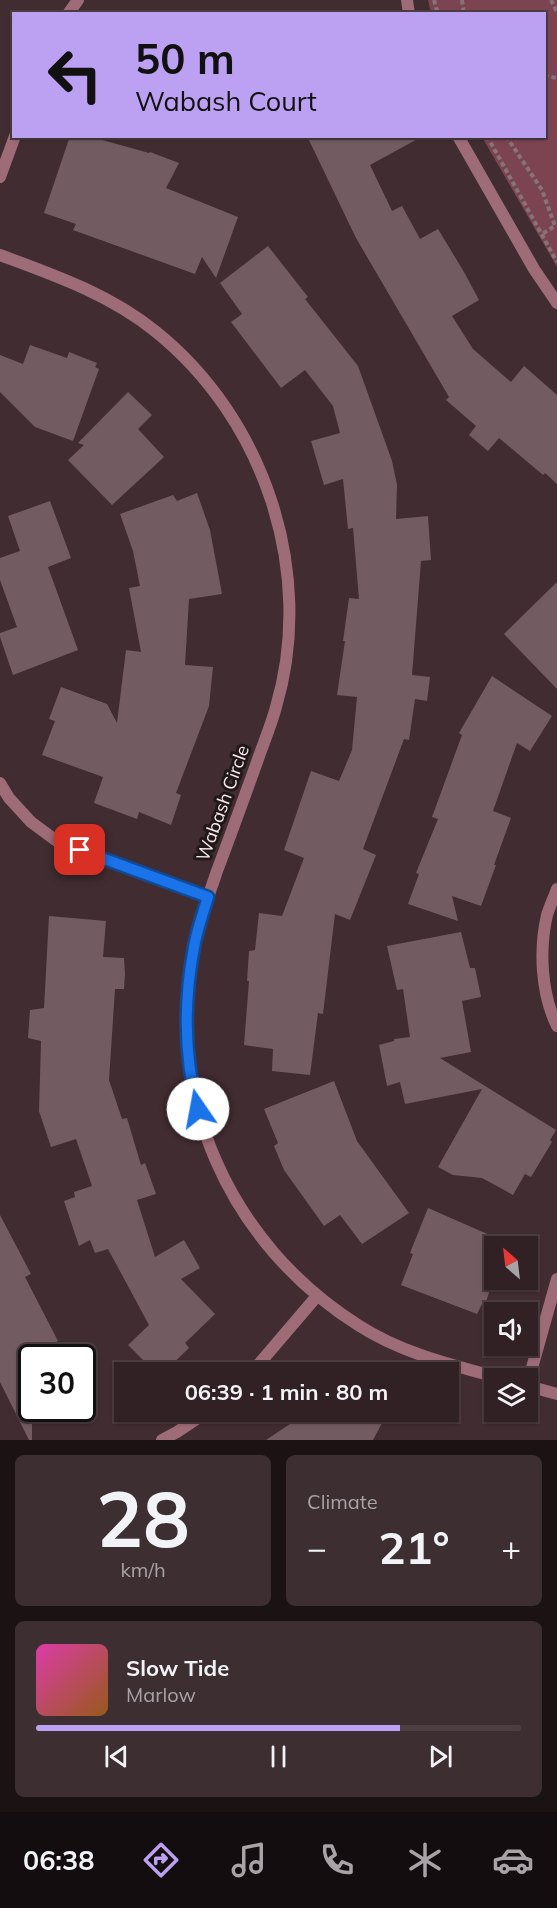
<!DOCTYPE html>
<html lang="en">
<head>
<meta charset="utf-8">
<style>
  :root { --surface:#312125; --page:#3d2e32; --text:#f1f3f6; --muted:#a8a3a7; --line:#4c3e42; --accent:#bca0f2 }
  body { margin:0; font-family:Mulish,sans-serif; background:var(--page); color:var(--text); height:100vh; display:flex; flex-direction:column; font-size:22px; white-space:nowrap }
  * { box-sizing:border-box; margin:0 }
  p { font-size:20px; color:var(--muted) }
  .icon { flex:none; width:33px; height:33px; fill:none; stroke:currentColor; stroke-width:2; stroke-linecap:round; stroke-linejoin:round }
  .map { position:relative; height:1440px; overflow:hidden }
  .side { display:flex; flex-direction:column; gap:15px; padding:15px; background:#1b1214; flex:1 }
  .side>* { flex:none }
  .top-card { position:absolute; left:12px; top:12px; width:534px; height:126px; border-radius:0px; box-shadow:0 2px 4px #0004,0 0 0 2px var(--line); background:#bca0f2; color:#111; overflow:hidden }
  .needle { width:39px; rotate:332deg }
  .tools { position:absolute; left:484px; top:1236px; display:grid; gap:12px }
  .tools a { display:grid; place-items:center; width:54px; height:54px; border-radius:0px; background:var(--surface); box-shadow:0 2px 4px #0004,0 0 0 2px var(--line); font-size:30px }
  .speed { position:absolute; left:18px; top:1344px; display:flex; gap:12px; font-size:30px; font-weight:700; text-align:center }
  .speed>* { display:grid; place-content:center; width:78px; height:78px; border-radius:50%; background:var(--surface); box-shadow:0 2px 4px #0004,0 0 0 2px var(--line); line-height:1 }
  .speed .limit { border:3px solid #111; border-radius:9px; background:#fff; color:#111 }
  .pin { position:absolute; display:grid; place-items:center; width:51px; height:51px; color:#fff; margin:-26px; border-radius:12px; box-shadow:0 3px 9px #0006 }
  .me { position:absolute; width:66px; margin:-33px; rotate:348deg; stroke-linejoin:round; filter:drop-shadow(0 0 4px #0008) }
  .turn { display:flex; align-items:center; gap:21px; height:126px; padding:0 24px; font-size:27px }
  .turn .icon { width:78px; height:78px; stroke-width:2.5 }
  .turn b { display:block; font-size:42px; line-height:51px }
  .big { font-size:45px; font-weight:700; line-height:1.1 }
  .side .card { flex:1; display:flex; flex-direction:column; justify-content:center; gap:9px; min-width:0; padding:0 21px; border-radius:9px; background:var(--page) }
  .side .dial { align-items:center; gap:0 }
  .dial b { font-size:78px; line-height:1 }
  .song { display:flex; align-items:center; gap:18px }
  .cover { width:72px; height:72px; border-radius:9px; background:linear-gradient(135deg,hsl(320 70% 55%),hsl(30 70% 35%)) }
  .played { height:6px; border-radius:3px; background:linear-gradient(90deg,var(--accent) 75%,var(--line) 75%) }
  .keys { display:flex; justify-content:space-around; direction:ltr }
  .heat { display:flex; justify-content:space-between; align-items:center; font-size:33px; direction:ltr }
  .side .tiles { flex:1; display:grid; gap:15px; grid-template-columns:1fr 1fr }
  .card:last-child { grid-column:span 2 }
  .trip { position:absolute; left:114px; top:1362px; width:345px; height:60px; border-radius:0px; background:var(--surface); box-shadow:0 2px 4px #0004,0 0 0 2px var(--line); font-weight:700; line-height:60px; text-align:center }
  .tab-bar { display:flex; height:96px; justify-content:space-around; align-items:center; background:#140d0f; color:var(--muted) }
  .tab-bar .icon { width:42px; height:42px }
  .tab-bar .active { color:var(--accent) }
  .tab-bar b { font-size:27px; color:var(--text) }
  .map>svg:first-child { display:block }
  .green { fill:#7c4451 }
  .building { fill:#735c61 }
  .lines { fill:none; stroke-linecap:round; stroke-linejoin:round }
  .path { stroke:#867478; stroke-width:4; stroke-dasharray:4.5 3; stroke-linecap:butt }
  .minor { stroke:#9e6c77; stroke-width:12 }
  .route-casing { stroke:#114b97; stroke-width:15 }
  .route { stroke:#1a73e8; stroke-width:10 }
  .labels { text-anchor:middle; stroke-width:6; stroke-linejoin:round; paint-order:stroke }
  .street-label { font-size:18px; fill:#faecee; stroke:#21181a }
</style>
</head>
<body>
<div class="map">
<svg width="557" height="1440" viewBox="0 0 557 1440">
  <rect width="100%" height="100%" fill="#412c31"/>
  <!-- green -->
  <path class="green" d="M428 0H557V267L482 137 544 136V14L431 13Z"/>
  <!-- building -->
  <g class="building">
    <path d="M70 136H88L149 153 150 152 179 163 166 188 238 217 216 278 202 257 195 274 73 230 76 224 44 213Z"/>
    <path d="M307 136H423L370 165 392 211 402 206 420 239 438 229 464 272 479 300 452 316 473 349 511 382 524 366 557 395V484L545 473 543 475 499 438 488 451 469 435 476 426 446 400 449 397 356 238Z"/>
    <path d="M268 246 308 297 305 299 358 366 392 461 397 485 396 519 428 516 431 560 421 561 412 675 430 677 427 701 415 699 409 740 404 739 363 849 376 855 350 920 335 914 323 1014 318 1013 310 1075 272 1071 273 1049 244 1045 249 981H247L249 951 255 950 259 913 282 916 304 858 284 850 311 771 339 781 352 750 357 697 337 695 345 641H343L349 598 359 599 353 528 348 529 343 479 324 485 311 441 340 433 333 406 305 370 281 388 231 322 242 314 220 283Z"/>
    <path d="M30 345 67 358 69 352 97 363 95 367 99 369 73 441 35 427 0 392V355L23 364Z"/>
    <path d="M128 392 152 415 138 429 164 457 112 505 68 460 84 445 78 443Z"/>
    <path d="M197 493 210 530 222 594 189 599 185 665 213 667 209 706 176 793 181 795 171 825 139 812 137 819 94 803 103 777 42 755 55 721 49 719 61 687 107 704 117 723 126 650 141 652 129 588 140 586 133 551 120 514 173 495 177 501Z"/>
    <path d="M50 501 71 558 48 567 78 650 13 675 0 637V633L17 627 0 580V558L20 551 8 516Z"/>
    <path d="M557 582V689L504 634Z"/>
    <path d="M492 676 552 716 530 751 517 743 493 811 511 818 494 865H496L481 906 452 896 458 921 408 904 419 874 416 873 438 819 432 817 462 735 459 733Z"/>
    <path d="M49 916 106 921 103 957 124 958 125 974 124 989H115L109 1080 122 1119 127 1118 141 1165 145 1163 156 1194 137 1200 155 1257 184 1240 200 1268 181 1279 215 1314 185 1343 189 1348 164 1372H155L128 1345 149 1325 108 1249 95 1253 90 1240 79 1246 64 1201 75 1197 74 1192 92 1186 76 1139 51 1147 39 1111 41 1041 28 1038 30 1010 44 1008Z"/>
    <path d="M461 932 470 968H475L481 997 462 1001 471 1052 440 1058 556 1130 550 1140 552 1142 531 1177 525 1174 513 1195 482 1178 453 1175 438 1167 482 1089 405 1104 400 1082 387 1086 379 1045 394 1041V1039L410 1037 403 989 397 990 387 946Z"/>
    <path d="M334 1081 357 1141 409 1213 362 1244 340 1215 324 1226 284 1170 274 1146 278 1143 264 1109Z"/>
    <path d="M428 1208 501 1240 499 1246H495V1274L485 1305 482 1304 477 1314 401 1285 413 1254 410 1253Z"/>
    <path d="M0 1215 31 1274 25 1277 58 1341 32 1355V1440H29L0 1382Z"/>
    <path d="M308 1412H388L373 1440H266Z"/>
  </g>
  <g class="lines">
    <!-- path -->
    <g class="path">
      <path d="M434 0 438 14"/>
      <path d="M462 0 464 14"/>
      <path d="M551 0 557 12"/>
      <path d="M544 76 557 78"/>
      <path d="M487 136 557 262"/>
      <path d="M506 136 542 190 555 226 542 234"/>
    </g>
    <!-- minor -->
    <g class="minor">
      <path d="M407 0 409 14"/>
      <path d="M68 14 78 0"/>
      <path d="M458 136 534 269 557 303"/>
      <path d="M0 177 15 136"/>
      <path d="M0 255C54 275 109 294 155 331 264 418 316 572 276 707 271 726 263 744 257 762 244 798 231 834 217 871 209 895 199 921 194 946 163 1097 230 1244 358 1325 401 1353 452 1365 500 1378"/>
      <path d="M0 783 9 798 31 822 58 842 208 897"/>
      <path d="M557 889C554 897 550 906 547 915 539 950 541 993 557 1026"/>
      <path d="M252 1372 317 1296"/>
      <path d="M528 1382 557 1279"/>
      <path d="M528 1386 557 1394"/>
      <path d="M162 1440 177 1432 207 1412"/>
    </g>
  </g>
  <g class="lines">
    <!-- route casing -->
    <g class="route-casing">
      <path id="route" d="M80 850 208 897C203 913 197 930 194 947 184 1000 184 1057 198 1109"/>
    </g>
    <!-- route -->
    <use href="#route" class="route"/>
  </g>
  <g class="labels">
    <!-- street labels -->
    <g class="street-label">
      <text transform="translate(223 803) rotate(-70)" y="6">Wabash Circle</text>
    </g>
  </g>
</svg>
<div class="tools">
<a><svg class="needle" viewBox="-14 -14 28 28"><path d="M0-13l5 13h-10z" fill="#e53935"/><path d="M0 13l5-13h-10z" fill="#a8a3a7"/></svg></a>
<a><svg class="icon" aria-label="sound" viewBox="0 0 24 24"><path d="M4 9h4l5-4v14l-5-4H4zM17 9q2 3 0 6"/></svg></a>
<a><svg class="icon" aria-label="layers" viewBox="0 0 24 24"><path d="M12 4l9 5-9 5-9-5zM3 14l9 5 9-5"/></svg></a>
</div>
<div class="speed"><div class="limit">30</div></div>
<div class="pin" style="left:80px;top:850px;background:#d93025"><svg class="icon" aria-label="arrive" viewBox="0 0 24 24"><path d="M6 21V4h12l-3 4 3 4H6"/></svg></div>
<svg class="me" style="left:198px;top:1109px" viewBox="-20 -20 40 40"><circle r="19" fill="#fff"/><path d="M0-13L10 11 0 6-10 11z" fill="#1a73e8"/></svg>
<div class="trip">06:39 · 1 min · 80 m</div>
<div class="top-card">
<div class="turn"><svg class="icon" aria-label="left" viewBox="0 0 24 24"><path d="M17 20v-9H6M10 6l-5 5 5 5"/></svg><div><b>50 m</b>Wabash Court</div></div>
</div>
</div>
<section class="side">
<div class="tiles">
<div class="card dial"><b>28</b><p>km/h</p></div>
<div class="card"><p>Climate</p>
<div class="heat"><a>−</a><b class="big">21°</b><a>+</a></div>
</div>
<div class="card">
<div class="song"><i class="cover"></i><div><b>Slow Tide</b><p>Marlow</p></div></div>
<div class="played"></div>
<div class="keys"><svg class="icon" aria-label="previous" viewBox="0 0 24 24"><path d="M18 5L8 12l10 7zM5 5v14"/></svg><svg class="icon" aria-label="pause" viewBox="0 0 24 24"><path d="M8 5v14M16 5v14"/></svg><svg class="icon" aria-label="next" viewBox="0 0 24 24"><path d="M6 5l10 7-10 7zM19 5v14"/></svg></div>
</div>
</div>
</section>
<nav class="tab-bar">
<b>06:38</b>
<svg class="icon active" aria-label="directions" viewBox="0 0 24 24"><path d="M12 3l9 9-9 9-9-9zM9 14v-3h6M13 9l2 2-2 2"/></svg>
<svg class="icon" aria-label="music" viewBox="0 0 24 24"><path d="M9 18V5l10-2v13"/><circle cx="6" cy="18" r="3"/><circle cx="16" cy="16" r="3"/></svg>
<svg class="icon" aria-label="phone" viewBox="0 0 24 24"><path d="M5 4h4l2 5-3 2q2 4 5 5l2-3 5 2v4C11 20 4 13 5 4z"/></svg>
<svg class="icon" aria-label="climate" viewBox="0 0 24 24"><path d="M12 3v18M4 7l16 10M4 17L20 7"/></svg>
<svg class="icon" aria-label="car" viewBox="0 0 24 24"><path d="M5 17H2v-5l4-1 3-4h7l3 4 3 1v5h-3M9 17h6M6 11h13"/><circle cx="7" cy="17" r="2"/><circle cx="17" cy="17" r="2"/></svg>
</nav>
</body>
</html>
